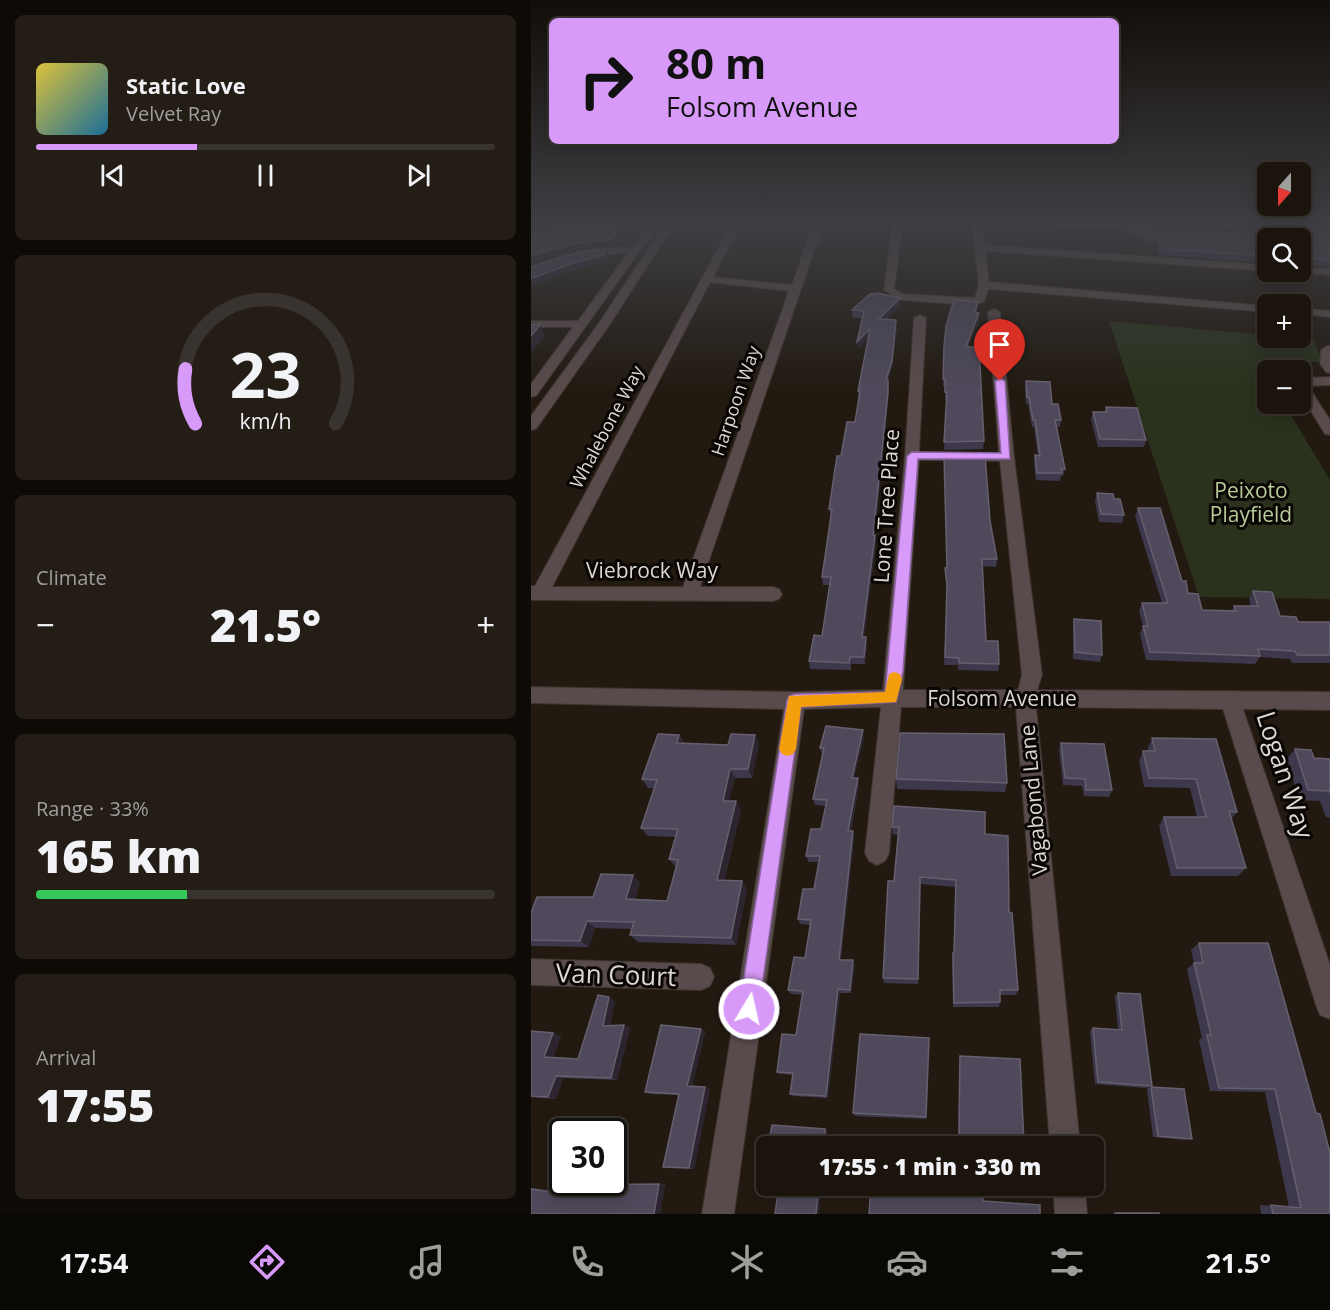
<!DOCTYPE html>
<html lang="en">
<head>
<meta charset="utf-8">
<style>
  :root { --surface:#1a140d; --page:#231d16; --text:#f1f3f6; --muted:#9f9e9d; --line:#38332e; --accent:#d89af8 }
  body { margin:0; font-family:"Open Sans",sans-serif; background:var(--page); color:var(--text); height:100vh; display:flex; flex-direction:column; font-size:22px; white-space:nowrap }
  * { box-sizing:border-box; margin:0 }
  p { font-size:20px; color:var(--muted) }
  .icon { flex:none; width:33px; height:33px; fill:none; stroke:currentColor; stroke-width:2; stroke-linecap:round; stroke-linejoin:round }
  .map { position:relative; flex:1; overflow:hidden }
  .panel { display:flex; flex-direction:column; gap:15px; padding:15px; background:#0e0b07; width:531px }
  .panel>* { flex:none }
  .hud { position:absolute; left:18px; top:18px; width:570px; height:126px; border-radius:9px; box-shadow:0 3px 15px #0003,0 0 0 2px var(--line); background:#d89af8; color:#111; overflow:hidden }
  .needle { width:39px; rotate:201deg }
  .tools { position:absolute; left:726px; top:162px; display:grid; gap:12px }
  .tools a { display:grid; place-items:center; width:54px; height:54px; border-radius:9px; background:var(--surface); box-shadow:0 3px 15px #0003,0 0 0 2px var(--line); font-size:30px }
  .speed { position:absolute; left:18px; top:1118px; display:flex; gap:12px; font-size:30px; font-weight:700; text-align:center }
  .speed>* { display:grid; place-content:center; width:78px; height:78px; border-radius:50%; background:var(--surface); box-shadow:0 3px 15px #0003,0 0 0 2px var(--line); line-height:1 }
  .speed .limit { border:3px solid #111; border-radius:9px; background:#fff; color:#111 }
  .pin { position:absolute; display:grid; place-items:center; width:51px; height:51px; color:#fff; margin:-62px -26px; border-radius:50% 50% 50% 0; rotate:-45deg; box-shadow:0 0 6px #0007 }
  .pin .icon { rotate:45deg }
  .me { position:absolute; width:66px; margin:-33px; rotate:9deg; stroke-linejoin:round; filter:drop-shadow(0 0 4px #0008) }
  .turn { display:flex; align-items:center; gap:21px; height:126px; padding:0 18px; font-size:27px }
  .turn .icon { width:78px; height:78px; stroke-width:2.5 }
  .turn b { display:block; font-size:42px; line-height:51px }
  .big { font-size:45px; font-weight:800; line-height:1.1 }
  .panel .card { flex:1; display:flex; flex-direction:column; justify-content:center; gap:9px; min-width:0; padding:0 21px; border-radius:9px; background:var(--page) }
  .panel .dial { align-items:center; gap:0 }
  .dial svg { height:156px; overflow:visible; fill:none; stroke:var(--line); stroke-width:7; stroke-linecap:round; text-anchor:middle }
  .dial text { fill:var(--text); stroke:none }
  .song { display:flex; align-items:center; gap:18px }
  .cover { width:72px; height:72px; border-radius:9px; background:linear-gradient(135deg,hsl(50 70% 55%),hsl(200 70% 35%)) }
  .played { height:6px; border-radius:3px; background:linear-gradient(90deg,var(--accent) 35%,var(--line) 35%) }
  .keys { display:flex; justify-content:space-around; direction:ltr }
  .heat { display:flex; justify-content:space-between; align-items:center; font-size:33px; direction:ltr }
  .charge { height:9px; border-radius:4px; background:linear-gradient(90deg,#34c759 33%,var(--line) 0) }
  .trip { position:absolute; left:225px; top:1136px; width:348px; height:60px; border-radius:9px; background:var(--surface); box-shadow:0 3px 15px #0003,0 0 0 2px var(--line); font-weight:800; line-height:60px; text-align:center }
  .dock { display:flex; height:96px; justify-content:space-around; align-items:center; background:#0a0805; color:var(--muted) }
  .dock .icon { width:42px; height:42px }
  .dock .on { color:var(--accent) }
  .dock b { font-size:27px; color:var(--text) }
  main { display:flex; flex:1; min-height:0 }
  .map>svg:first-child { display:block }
  .green { fill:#2a321d }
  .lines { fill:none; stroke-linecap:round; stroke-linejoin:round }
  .minor-casing { stroke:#3c342c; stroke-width:2 }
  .minor { fill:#594b4c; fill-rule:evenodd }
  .wall { fill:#3e384d }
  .shaded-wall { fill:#2c252f }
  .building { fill:#4f495b; stroke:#655f6e; stroke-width:1.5 }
  .route { fill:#d89af8; stroke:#8c64a1; stroke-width:1.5 }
  .slow { fill:#f59e0b }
  .labels { text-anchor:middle; stroke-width:6; stroke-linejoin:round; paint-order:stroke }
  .far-street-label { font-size:18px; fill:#dcd7d1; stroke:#090604 }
  .park-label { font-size:21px; fill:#b7cb98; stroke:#090604 }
  .street-label { font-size:21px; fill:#dcd7d1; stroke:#090604 }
  .near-street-label { font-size:26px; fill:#dcd7d1; stroke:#090604 }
</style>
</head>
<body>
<main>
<section class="panel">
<div class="card">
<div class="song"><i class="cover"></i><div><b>Static Love</b><p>Velvet Ray</p></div></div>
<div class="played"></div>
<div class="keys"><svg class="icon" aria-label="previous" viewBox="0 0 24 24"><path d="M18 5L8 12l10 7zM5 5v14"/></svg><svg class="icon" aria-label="pause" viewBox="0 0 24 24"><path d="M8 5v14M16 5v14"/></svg><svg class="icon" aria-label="next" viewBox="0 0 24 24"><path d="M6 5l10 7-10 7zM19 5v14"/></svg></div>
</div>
<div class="card dial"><svg viewBox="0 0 100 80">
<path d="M14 69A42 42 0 1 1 86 69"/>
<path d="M14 69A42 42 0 0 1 9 41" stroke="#d89af8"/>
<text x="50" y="56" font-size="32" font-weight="700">23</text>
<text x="50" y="72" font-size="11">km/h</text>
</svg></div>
<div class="card"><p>Climate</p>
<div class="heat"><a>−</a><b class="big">21.5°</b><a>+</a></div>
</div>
<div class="card"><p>Range · 33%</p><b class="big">165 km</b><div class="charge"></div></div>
<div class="card"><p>Arrival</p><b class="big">17:55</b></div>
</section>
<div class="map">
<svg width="799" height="1214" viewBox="0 0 799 1214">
  <rect width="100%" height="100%" fill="#221a11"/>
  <!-- green -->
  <path class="green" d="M578 321 736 335V338L783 339 791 362H728L736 377V404H753L799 480V599L668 597Z"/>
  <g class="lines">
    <!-- minor casing -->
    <g class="minor-casing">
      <g id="minor">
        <path d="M120 221H130L5 396 0 397V384L42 327H0V321H47L97 253 51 256 0 272V266C33 254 65 245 101 248Z"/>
        <path d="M136 221H145L79 324 5 429 0 430V416L68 323Z"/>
        <path d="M202 221H212L182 277 261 285 283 221H293L169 587H242L248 589 251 594 248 599 242 601 0 600V586H4ZM179 282 258 291 152 587H21Z"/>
        <path d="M362 221H372L363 289 372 294 444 298 448 285 441 221H450L453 245 736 265V271L454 251 458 282 736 306V312L457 289 453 302 441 305 370 300 353 290Z"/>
        <path d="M514 221 619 225 624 228 619 231 519 224Z"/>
        <path d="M770 267 799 269V275L766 272H770Z"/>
        <path d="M770 308 799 311V317L770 314Z"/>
        <path d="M463 309 469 312 483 457 511 675 506 690 799 692V710L712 709 799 965V1019L789 1015 785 1005 692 709 505 707 549 1146H519L485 707H370L358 853 354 861 346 865 338 861 334 853 350 707 273 709 203 1214H171L253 709 0 703V687L264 692 352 690 374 456 383 318 389 315 395 318 388 452 468 453 457 312ZM388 460 469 461 491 675 487 690H372Z"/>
        <path d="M796 346H799V373L795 372 789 364 790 350Z"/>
        <path d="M799 377V385L777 386 799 420V435L794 434 770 395V378Z"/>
        <path d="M0 959 170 964 179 968 183 977 179 986 170 990 0 985Z"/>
        <path d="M522 1185H554L556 1214H524Z"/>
      </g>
    </g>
    <!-- minor -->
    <use href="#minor" class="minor"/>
  </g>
  <!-- wall -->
  <g class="wall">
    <path d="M41 221H102L101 232H90L83 245 49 249 24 256Z"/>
    <path d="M585 221H799V267L770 265V238H736V263L628 255 627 244 617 243 595 232 596 226 737 236 739 235 735 232Z"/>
    <path d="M369 298V305L355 320 366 327 361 368 357 380V400L344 535 345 543 333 637H335L336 645 334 664H320V670L279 669 278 661 291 636 298 585H292L291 577 300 517 298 509 310 456 324 422 328 398 327 391 337 338 327 349 332 318H322L321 310Z"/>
    <path d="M446 309 445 312 448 320 437 347 453 441 452 449 413 450 416 400H414V386H412L413 347Z"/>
    <path d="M495 381 521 404 530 420 529 427H525L534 469 532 476H530L529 481 505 480 503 463 504 455 507 456 503 427H501L497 404H495L494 388Z"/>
    <path d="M575 407 615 440 613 447H567L560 419 562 412H574Z"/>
    <path d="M566 493 583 499 593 515 591 523 568 522 564 501Z"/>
    <path d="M607 508 657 593 671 610H701L703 606H720L718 599 722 591 749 616 767 622H799V663H761L759 659 729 657 724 664 615 660 609 634 612 626 608 611 611 603H631L604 516Z"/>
    <path d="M459 521 466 559 465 567 451 566 455 641 468 664 467 671 427 670V665H413L416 591 414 575V568H416Z"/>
    <path d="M543 619 571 655 569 662 542 659V626Z"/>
    <path d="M148 735 153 743 197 745 228 744 221 778H204L198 801H205L210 810 193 881H211L216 889 205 945 107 942 99 935 101 929 64 928 58 947 0 946V913L62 897 109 882 104 899 136 901 145 867 138 859 145 837 117 836 110 828 124 788H117L111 779Z"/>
    <path d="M333 737 323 778 328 785 320 831 323 837 310 960 324 965 320 993H309L297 1098 262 1096 259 1094 262 1075 249 1074 246 1072 265 1035 272 995 260 994 257 990 274 958 280 925 269 924 267 919 283 889 288 862H278L275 856 290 829 295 806 284 805 282 799 292 754H291L289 748Z"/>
    <path d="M621 738 706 812 700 819 715 868 707 876H640L628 826 633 817H666L659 788 613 787 608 761 612 751H617V748Z"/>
    <path d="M530 743 581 790 578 797 553 796 551 786 532 785 528 750Z"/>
    <path d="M764 749 783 758 799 759V818L795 817 789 801 768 800 756 759Z"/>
    <path d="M365 779 476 783 474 792 366 789Z"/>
    <path d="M361 827 454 834 478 912 487 990 485 995H469V1002L468 1007H422L421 959 422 953H423L425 887 390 884 387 984 353 983 352 978 367 835 362 834Z"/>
    <path d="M668 943H737L799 1214H730L729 1205 758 1207 734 1092 679 1091 668 1040 671 1038 656 969 663 963 660 950Z"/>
    <path d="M587 993 621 1086 616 1088 564 1084 559 1031 562 1028 587 1030 584 996Z"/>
    <path d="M84 1001 79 1025H93L99 1028 86 1080 32 1078 25 1099 0 1097V1031L30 1036 22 1058 47 1059Z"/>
    <path d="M170 1029 174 1032 161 1086 174 1087 179 1089 163 1169 132 1167 148 1095 120 1094 114 1092Z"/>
    <path d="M398 1038 395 1119 324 1116 322 1113Z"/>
    <path d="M429 1056 493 1144 490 1145 427 1142 428 1060Z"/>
    <path d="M620 1087 661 1139 655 1140 622 1137 616 1089Z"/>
    <path d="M134 1184 129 1213 0 1214V1188L37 1193Z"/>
  </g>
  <!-- shaded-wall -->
  <g class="shaded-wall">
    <path d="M0 221H31L0 228Z"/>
    <path d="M100 221H102L101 232 99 225Z"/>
    <path d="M87 226 90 232 83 245 49 249 24 256 0 264V256Z"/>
    <path d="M75 250 78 257 75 262 38 272 0 287V279Z"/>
    <path d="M369 298V305L348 327V319Z"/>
    <path d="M448 313V320L434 354 435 347Z"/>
    <path d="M365 320 366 327 361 368 357 380V400L343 543 342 535 355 380Z"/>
    <path d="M9 325 14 336 0 353V336Z"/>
    <path d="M339 329V336L327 349 326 342Z"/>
    <path d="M344 535 345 543 332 645 331 637Z"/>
    <path d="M335 637 336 645 334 664 333 657Z"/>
    <path d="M332 730 333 737 322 784 321 778Z"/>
    <path d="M148 735 153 745 146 743Z"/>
    <path d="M224 735 228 744 221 778 217 769Z"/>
    <path d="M199 769 204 778 196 809 192 801Z"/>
    <path d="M327 778 328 785 318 837 317 831Z"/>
    <path d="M205 801 210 810 191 888 186 880Z"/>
    <path d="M322 831 323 837 309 964 308 960Z"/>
    <path d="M102 875 109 882 102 906 95 899Z"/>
    <path d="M211 881 216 889 205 945 200 938Z"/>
    <path d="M56 921 64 928 58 947 49 941Z"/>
    <path d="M322 960 324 965 320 993 319 990Z"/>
    <path d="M307 989 309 993 297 1098 295 1096Z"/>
    <path d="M78 997 84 1001 78 1029 72 1026Z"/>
    <path d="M93 1025 99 1028 86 1080 80 1078Z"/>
    <path d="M170 1029 174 1032 161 1088 156 1086Z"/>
    <path d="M22 1033 30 1036 21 1060 13 1057Z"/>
    <path d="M25 1076 32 1078 25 1099 17 1097Z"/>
    <path d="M174 1087 179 1089 163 1169 158 1168Z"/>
    <path d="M294 1129 297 1130 295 1146H293Z"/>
    <path d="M128 1184H134L129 1213 123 1214Z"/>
    <path d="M288 1185H291L288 1214H285Z"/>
  </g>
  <!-- building -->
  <g class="building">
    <path d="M41 221H100L99 225 87 226 81 239 46 243 21 249 0 256V231Z"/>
    <path d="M674 221H799V260L770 258V238H736V256L629 249V237L618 236 596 226 737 236 744 231 737 225Z"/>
    <path d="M75 250 73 255 36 265 0 279V267L49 252Z"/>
    <path d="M347 293 369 298 348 319 365 320 361 361 355 380H357V393L342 535H344L331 637H335L333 657H319L318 663 278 661 283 635 291 636 300 577H291L301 509H298L306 456H310L316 422H324L329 391H327L339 329 326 342 333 311 321 310 339 294Z"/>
    <path d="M423 300 447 302 444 312 448 313 435 347H448L453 441 413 442 416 392H414V379H412L413 347 415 326Z"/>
    <path d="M0 325H9L0 336Z"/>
    <path d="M495 381 519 382 521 404H527L530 420H524L534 469H530L531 473H506L504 455 509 456 504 420H502L498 397H496Z"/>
    <path d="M575 407 606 408 615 440 569 439 562 412H576Z"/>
    <path d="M413 455H454L459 521 466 559H451L455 641H467L468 664 428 663V658L414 657 416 584 414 568H416Z"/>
    <path d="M566 493 582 494 583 499H589L593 515 570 514Z"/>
    <path d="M607 508H629L651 581H655L657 593 667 594 671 610 705 611 703 606H727L722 591 741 592 749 616 765 617 767 622H799V655H766L764 651 727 649 729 656 619 652 612 626H617L611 603H637Z"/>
    <path d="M543 619 570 621 571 655 544 652Z"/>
    <path d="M295 726 332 730 321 778H327L317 831H322L308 960H322L319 990 307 989 295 1096 259 1094 262 1073 246 1072 251 1034 265 1035 272 991 257 990 263 957 274 958 280 920 267 919 272 889H283L289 856H275L280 829H290L296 800 282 799 293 748H289Z"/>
    <path d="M369 733 473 734 476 783 365 779Z"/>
    <path d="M127 734 148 735 146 743 197 745 200 734 224 735 217 769H199L192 801H205L186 880 211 881 200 938 99 935 103 922 56 921 49 941 0 940V913L6 897H62L70 874 102 875 95 899 136 901 147 860 138 859 147 829 110 828 126 780 111 779Z"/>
    <path d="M621 738 685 739 706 812 698 811 715 868H646L633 817H675L665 779 618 778 612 751H624Z"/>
    <path d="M530 743 573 744 581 790H555L554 779 534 778Z"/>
    <path d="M764 749 780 750 783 758 799 759V793L798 791 777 790Z"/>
    <path d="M363 806 454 812V834L477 836 478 912 481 913 487 990H469V1002L423 1003 422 953H423L425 880 389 877 387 979 352 978 357 881H363L368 827H361Z"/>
    <path d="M668 943H737L785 1113 789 1114 799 1153V1214H742L740 1205 770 1208 744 1089 688 1088 676 1035H680L663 963H672Z"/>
    <path d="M587 993 609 994 621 1086 567 1082 562 1028 591 1030Z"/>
    <path d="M67 995 78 997 72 1026 93 1025 80 1078 25 1076 17 1097 0 1096V1031L22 1033 13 1057 47 1059Z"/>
    <path d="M130 1025 170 1029 156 1086 174 1087 158 1168 132 1167 148 1094 114 1092Z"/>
    <path d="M329 1034 398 1038 395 1117 322 1113Z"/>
    <path d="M429 1056 489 1059 493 1144 428 1140Z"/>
    <path d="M620 1087 653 1089 661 1139 627 1136Z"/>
    <path d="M241 1125 294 1129 293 1146H237Z"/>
    <path d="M236 1156V1168H234Z"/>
    <path d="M128 1184 123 1214H0V1189L36 1194 38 1185Z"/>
    <path d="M248 1185H288L285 1214H244Z"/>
    <path d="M340 1185H400V1186L452 1189V1201L509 1205V1214H338Z"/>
    <rect x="584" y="1213" width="44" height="1"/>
  </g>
  <!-- sky -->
  <linearGradient id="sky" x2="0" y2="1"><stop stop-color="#130e09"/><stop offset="0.57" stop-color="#3e3e43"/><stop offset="1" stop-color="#3e3e43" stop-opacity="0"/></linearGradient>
  <rect width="799" height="391" fill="url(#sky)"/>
  <!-- route -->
  <path class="route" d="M469 378 474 381 479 459H387L372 672 365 702 270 707 228 1009 225 1016 218 1019 211 1016 208 1009 256 701 258 696 264 694 354 692 376 456 381 452 470 453 464 381Z"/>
  <!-- slow -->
  <path class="slow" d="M363 672 369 674 371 679 365 702 270 707 265 749 262 754 256 756 251 754 248 749 258 696 354 692 358 674Z"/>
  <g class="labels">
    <!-- far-street labels -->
    <g class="far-street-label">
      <text transform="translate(205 401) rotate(-71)" y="6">Harpoon Way</text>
      <text transform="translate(76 427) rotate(-62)" y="6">Whalebone Way</text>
    </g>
    <!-- park labels -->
    <g class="park-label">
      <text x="720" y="498">Peixoto<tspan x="720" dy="24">Playfield</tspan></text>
    </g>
    <!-- street labels -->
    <g class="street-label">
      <text transform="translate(356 506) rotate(-86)" y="7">Lone Tree Place</text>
      <text x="121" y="578">Viebrock Way</text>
      <text x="471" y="706">Folsom Avenue</text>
      <text transform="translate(503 800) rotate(-95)" y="7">Vagabond Lane</text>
    </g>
    <!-- near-street labels -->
    <g class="near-street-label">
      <text transform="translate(754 775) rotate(72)" y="9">Logan Way</text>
      <text transform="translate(85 975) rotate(2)" y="9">Van Court</text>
    </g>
  </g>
</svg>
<div class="tools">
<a><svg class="needle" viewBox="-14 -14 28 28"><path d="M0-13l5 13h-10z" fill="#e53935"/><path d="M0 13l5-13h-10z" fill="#9f9e9d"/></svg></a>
<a><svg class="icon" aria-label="search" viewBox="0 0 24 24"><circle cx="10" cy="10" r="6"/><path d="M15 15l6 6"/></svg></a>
<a>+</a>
<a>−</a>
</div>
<div class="speed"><div class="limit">30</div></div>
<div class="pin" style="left:469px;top:381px;background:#d93025"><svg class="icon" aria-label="arrive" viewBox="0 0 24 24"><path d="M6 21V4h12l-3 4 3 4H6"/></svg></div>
<svg class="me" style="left:218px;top:1009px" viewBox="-20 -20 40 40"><circle r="17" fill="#d89af8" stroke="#fff" stroke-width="3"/><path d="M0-11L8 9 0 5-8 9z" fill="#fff"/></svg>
<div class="trip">17:55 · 1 min · 330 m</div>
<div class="hud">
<div class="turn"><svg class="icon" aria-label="right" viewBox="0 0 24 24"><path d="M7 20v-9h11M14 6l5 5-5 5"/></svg><div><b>80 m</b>Folsom Avenue</div></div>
</div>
</div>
</main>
<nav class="dock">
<b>17:54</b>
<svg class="icon on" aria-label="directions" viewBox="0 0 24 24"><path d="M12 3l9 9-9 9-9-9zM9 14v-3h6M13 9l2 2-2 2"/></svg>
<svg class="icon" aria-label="music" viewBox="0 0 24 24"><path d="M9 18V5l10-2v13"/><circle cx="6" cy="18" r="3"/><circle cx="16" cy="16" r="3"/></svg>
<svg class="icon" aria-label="phone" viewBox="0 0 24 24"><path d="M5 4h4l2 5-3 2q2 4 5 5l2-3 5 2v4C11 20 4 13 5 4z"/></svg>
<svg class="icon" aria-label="climate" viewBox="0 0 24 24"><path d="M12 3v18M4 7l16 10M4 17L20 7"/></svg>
<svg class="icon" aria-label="car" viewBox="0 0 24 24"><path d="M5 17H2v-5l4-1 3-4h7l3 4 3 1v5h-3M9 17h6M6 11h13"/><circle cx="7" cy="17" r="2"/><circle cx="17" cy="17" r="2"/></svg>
<svg class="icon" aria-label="filters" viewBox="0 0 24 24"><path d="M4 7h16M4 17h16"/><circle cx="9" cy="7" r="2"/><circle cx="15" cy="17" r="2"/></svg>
<b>21.5°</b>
</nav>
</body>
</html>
